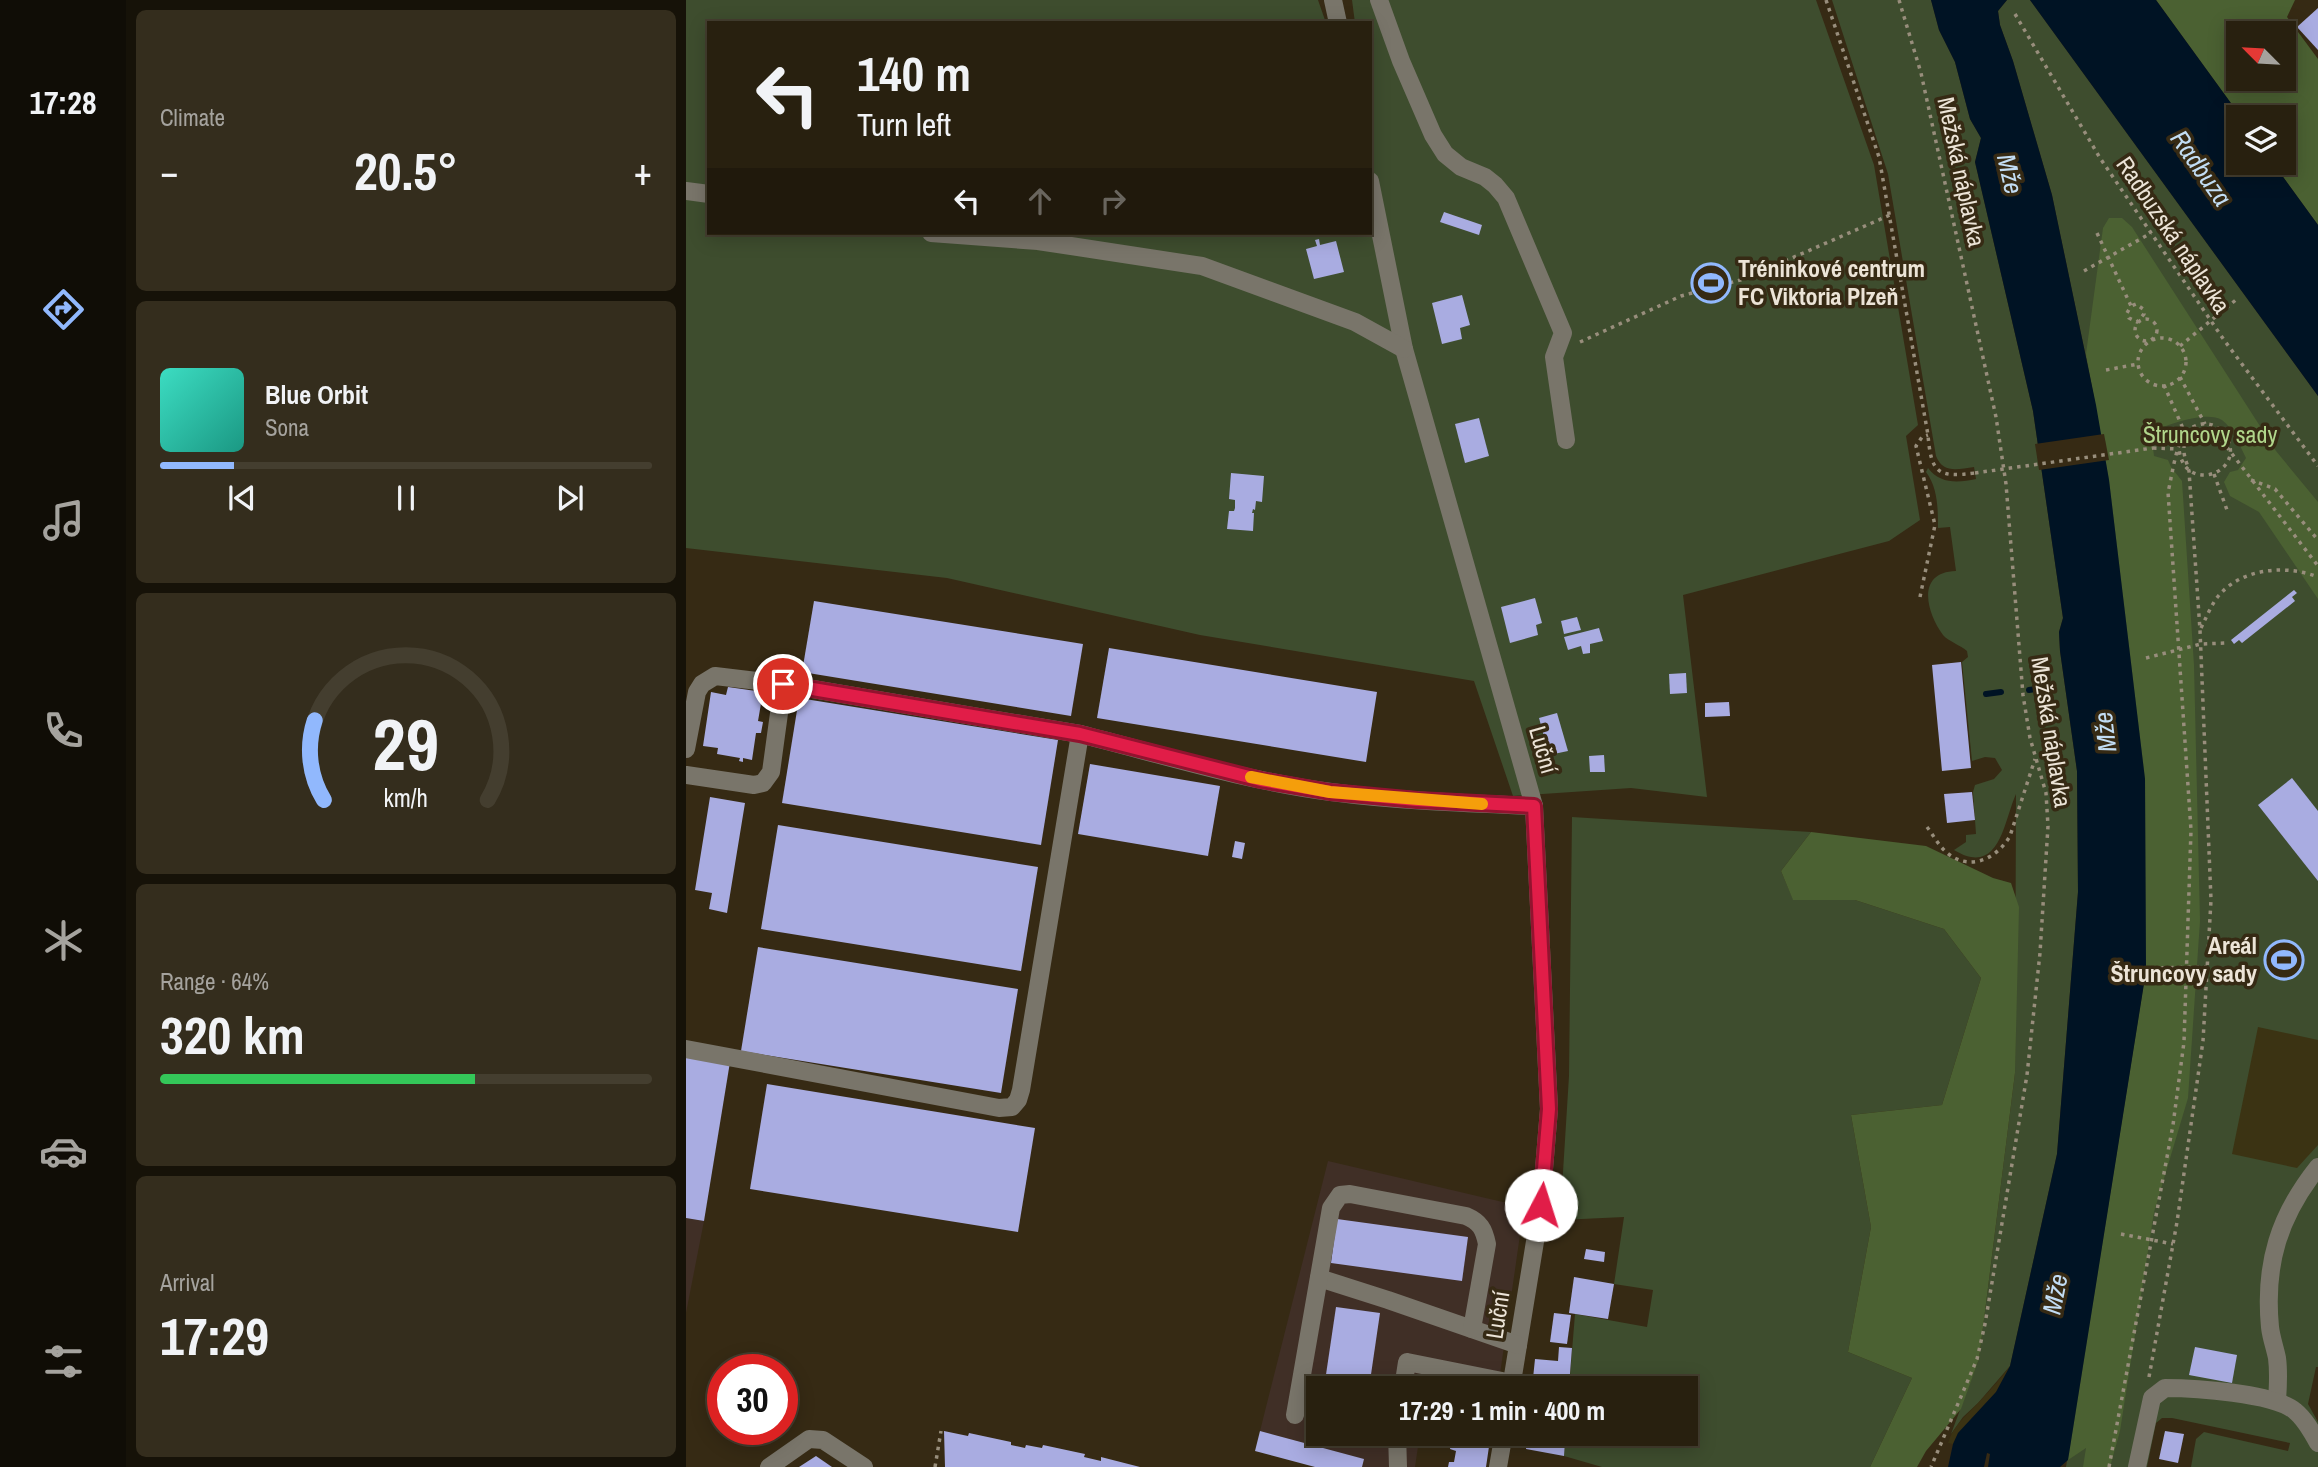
<!DOCTYPE html>
<html lang="en">
<head>
<meta charset="utf-8">
<style>
  :root { --surface:#28200f; --page:#342d1d; --text:#f1f3f6; --muted:#a5a39e; --line:#443e2f; --accent:#91b8fd }
  body { margin:0; font-family:"Archivo Narrow",sans-serif; background:var(--page); color:var(--text); height:100vh; display:flex; flex-direction:column; font-size:26px; white-space:nowrap }
  * { box-sizing:border-box; margin:0 }
  p { font-size:23px; color:var(--muted) }
  .icon { flex:none; width:38px; height:38px; fill:none; stroke:currentColor; stroke-width:2; stroke-linecap:round; stroke-linejoin:round }
  .map { position:relative; flex:1; overflow:hidden }
  .side { display:flex; flex-direction:column; gap:10px; padding:10px; background:#161208; width:560px }
  .side>* { flex:none }
  .hud { position:absolute; left:21px; top:21px; width:665px; height:214px; border-radius:0px; box-shadow:0 4px 18px #0003,0 0 0 2px var(--line); background:#28200f; color:var(--text); overflow:hidden }
  .needle { width:46px; rotate:294deg }
  .tools { position:absolute; left:1540px; top:21px; display:grid; gap:14px }
  .tools a { display:grid; place-items:center; width:70px; height:70px; border-radius:0px; background:var(--surface); box-shadow:0 4px 18px #0003,0 0 0 2px var(--line); font-size:35px }
  .speed { position:absolute; left:21px; top:1354px; display:flex; gap:14px; font-size:35px; font-weight:700; text-align:center }
  .speed>* { display:grid; place-content:center; width:91px; height:91px; border-radius:50%; background:var(--surface); box-shadow:0 4px 18px #0003,0 0 0 2px var(--line); line-height:1 }
  .speed .limit { border:10px solid #d22; background:#fff; color:#111 }
  .pin { position:absolute; display:grid; place-items:center; width:60px; height:60px; color:#fff; margin:-30px; border:4px solid #fff; border-radius:50%; box-shadow:0 2px 7px #0007 }
  .me { position:absolute; width:77px; margin:-38px; rotate:5deg; stroke-linejoin:round; filter:drop-shadow(0 0 5px #0008) }
  .turn { display:flex; align-items:center; gap:24px; height:147px; padding:0 35px; font-size:32px }
  .turn .icon { width:91px; height:91px; stroke-width:2.5 }
  .turn b { display:block; font-size:49px; line-height:60px }
  .lanes { display:flex; align-items:center; height:66px; padding:0 35px; background:#0003; justify-content:center; gap:35px; direction:ltr }
  .lanes .off { opacity:.35 }
  .big { font-size:52px; font-weight:800; line-height:1.1 }
  .side .tile { flex:1; display:flex; flex-direction:column; justify-content:center; gap:10px; min-width:0; padding:0 24px; border-radius:10px; background:var(--page) }
  .side .dial { align-items:center; gap:0 }
  .dial svg { height:182px; overflow:visible; fill:none; stroke:var(--line); stroke-width:7; stroke-linecap:round; text-anchor:middle }
  .dial text { fill:var(--text); stroke:none }
  .song { display:flex; align-items:center; gap:21px }
  .cover { width:84px; height:84px; border-radius:10px; background:linear-gradient(135deg,hsl(170 70% 55%),hsl(170 70% 35%)) }
  .played { height:7px; border-radius:4px; background:linear-gradient(90deg,var(--accent) 15%,var(--line) 15%) }
  .keys { display:flex; justify-content:space-around; direction:ltr }
  .heat { display:flex; justify-content:space-between; align-items:center; font-size:38px; direction:ltr }
  .charge { height:10px; border-radius:5px; background:linear-gradient(90deg,#34c759 64%,var(--line) 0) }
  .trip { position:absolute; left:620px; top:1376px; width:392px; height:70px; border-radius:0px; background:var(--surface); box-shadow:0 4px 18px #0003,0 0 0 2px var(--line); font-weight:800; line-height:70px; text-align:center }
  main { display:flex; flex:1; min-height:0 }
  .tabs { display:flex; flex-direction:column; width:126px; justify-content:space-around; align-items:center; background:#100d06; color:var(--muted) }
  .tabs .icon { width:49px; height:49px }
  .tabs .active { color:var(--accent) }
  .tabs b { font-size:32px; color:var(--text) }
  .map>svg:first-child { display:block }
  .industrial { fill:#402f26 }
  .green { fill:#3e4d2e }
  .forest { fill:#4b6132; fill-rule:evenodd }
  .sand { fill:#3b3313 }
  .water { fill:#001324 }
  .pier { fill:#362a14 }
  .lines { fill:none; stroke-linecap:round; stroke-linejoin:round }
  .stream { stroke:#001324; stroke-width:6 }
  .building { fill:#a9ace1 }
  .path { stroke:#988e7c; stroke-width:3.5; stroke-dasharray:3.5 5; stroke-linecap:butt }
  .minor { stroke:#79756a; stroke-width:18 }
  .path-bridge { stroke:#988e7c; stroke-width:3.5; stroke-dasharray:3.5 5; stroke-linecap:butt }
  .route-casing { stroke:#92132f; stroke-width:18 }
  .route { stroke:#e11d48; stroke-width:12 }
  .slow { stroke:#f59e0b; stroke-width:12 }
  .labels { text-anchor:middle; stroke-width:7; stroke-linejoin:round; paint-order:stroke }
  .street-label { font-size:24px; fill:#ece4d7; stroke:#362a14 }
  .poi-label { font-size:24px; font-weight:bold; fill:#ece4d7; stroke:#362a14; text-anchor:start }
  .park-label { font-size:24px; fill:#b1d68b; stroke:#362a14 }
  .water-label { font-size:26px; font-style:italic; fill:#c2ddf4; stroke:#362a14 }
</style>
</head>
<body>
<main>
<nav class="tabs">
<b>17:28</b>
<svg class="icon active" aria-label="directions" viewBox="0 0 24 24"><path d="M12 3l9 9-9 9-9-9zM9 14v-3h6M13 9l2 2-2 2"/></svg>
<svg class="icon" aria-label="music" viewBox="0 0 24 24"><path d="M9 18V5l10-2v13"/><circle cx="6" cy="18" r="3"/><circle cx="16" cy="16" r="3"/></svg>
<svg class="icon" aria-label="phone" viewBox="0 0 24 24"><path d="M5 4h4l2 5-3 2q2 4 5 5l2-3 5 2v4C11 20 4 13 5 4z"/></svg>
<svg class="icon" aria-label="climate" viewBox="0 0 24 24"><path d="M12 3v18M4 7l16 10M4 17L20 7"/></svg>
<svg class="icon" aria-label="car" viewBox="0 0 24 24"><path d="M5 17H2v-5l4-1 3-4h7l3 4 3 1v5h-3M9 17h6M6 11h13"/><circle cx="7" cy="17" r="2"/><circle cx="17" cy="17" r="2"/></svg>
<svg class="icon" aria-label="filters" viewBox="0 0 24 24"><path d="M4 7h16M4 17h16"/><circle cx="9" cy="7" r="2"/><circle cx="15" cy="17" r="2"/></svg>
</nav>
<section class="side">
<div class="tile"><p>Climate</p>
<div class="heat"><a>−</a><b class="big">20.5°</b><a>+</a></div>
</div>
<div class="tile">
<div class="song"><i class="cover"></i><div><b>Blue Orbit</b><p>Sona</p></div></div>
<div class="played"></div>
<div class="keys"><svg class="icon" aria-label="previous" viewBox="0 0 24 24"><path d="M18 5L8 12l10 7zM5 5v14"/></svg><svg class="icon" aria-label="pause" viewBox="0 0 24 24"><path d="M8 5v14M16 5v14"/></svg><svg class="icon" aria-label="next" viewBox="0 0 24 24"><path d="M6 5l10 7-10 7zM19 5v14"/></svg></div>
</div>
<div class="tile dial"><svg viewBox="0 0 100 80">
<path d="M14 69A42 42 0 1 1 86 69"/>
<path d="M14 69A42 42 0 0 1 10 34" stroke="#91b8fd"/>
<text x="50" y="56" font-size="32" font-weight="700">29</text>
<text x="50" y="72" font-size="11">km/h</text>
</svg></div>
<div class="tile"><p>Range · 64%</p><b class="big">320 km</b><div class="charge"></div></div>
<div class="tile"><p>Arrival</p><b class="big">17:29</b></div>
</section>
<div class="map">
<svg width="1632" height="1467" viewBox="0 0 1632 1467">
  <rect width="100%" height="100%" fill="#362a14"/>
  <!-- industrial -->
  <g class="industrial">
    <path d="M642 1161 838 1207 812 1388H632V1433H734L729 1467H676L677 1459 574 1431Z"/>
    <path d="M0 1218 18 1221 0 1313Z"/>
  </g>
  <!-- green -->
  <g class="green">
    <path d="M0 0H632L640 23H23V233H684V23H669L666 0H1130L1188 165 1232 425 1220 436 1234 520 1203 541 997 595 1021 797 945 788 827 796 788 681 514 635 261 578 0 548Z"/>
    <path d="M1146 0H1245L1253 30 1269 62 1284 119 1295 138 1289 162 1347 411 1377 618 1373 632 1374 651 1391 771 1392 892 1371 1154 1324 1366 1292 1403 1277 1417 1265 1434 1293 1359 1329 1073 1330 794C1318 820 1314 878 1268 850L1280 842V835L1290 834 1287 792 1289 785 1308 779 1316 770 1309 758 1299 757 1286 761 1276 662 1282 657 1281 651C1274 645 1262 641 1257 635 1240 612 1230 572 1270 571L1264 527 1252 528C1252 509 1252 488 1240 472L1242 468C1254 484 1272 483 1290 479L1288 467C1272 469 1257 474 1250 456L1202 174Z"/>
    <path d="M1321 0H1344L1632 396V1367H1630L1622 1404 1632 1422V1467H1505L1510 1439 1518 1432 1602 1451 1604 1443 1486 1418H1476L1470 1423 1461 1467H1380L1460 971 1410 405 1366 195 1327 61 1314 25 1312 11Z"/>
    <path d="M886 817 1125 832 1095 871 1107 899 1169 900 1258 929 1295 978 1256 1105 1165 1115 1185 1227 1162 1352 1226 1378 1184 1467H916L878 1456 879 1433H999V1388H883L889 1314 961 1327 967 1290 928 1284 938 1217 874 1220 883 1076Z"/>
  </g>
  <!-- forest -->
  <g class="forest">
    <path d="M1470 0H1609L1601 17 1632 59V225L1587 163H1598V117H1555ZM1552 33H1598V79H1552Z"/>
    <path d="M1423 218H1436L1446 227 1590 451 1632 502V599L1573 512 1544 496 1538 482 1544 472 1552 470 1560 458C1554 446 1547 428 1536 420 1520 410 1480 425 1465 432L1468 456 1482 460 1485 467 1496 481 1508 665 1514 921 1502 1098 1468 1212 1434 1431 1424 1467H1397L1400 1448 1382 1460 1460 971 1459 779 1423 480 1400 354 1417 228Z"/>
    <path d="M1125 832 1240 846 1307 878 1325 883 1333 907 1329 1073 1293 1359 1275 1409 1240 1451 1231 1467H1184L1226 1378 1162 1352 1185 1227 1165 1115 1256 1105 1295 978 1258 929 1169 900H1107L1095 871Z"/>
  </g>
  <!-- sand -->
  <g class="sand">
    <path d="M1572 1027 1632 1040V1145L1611 1168 1546 1154Z"/>
    <path d="M1324 1366 1310 1392 1272 1433 1267 1444 1262 1443C1268 1424 1282 1414 1295 1400 1305 1389 1315 1378 1324 1366Z"/>
  </g>
  <!-- water -->
  <g class="water">
    <path d="M1245 0H1321L1312 11 1314 25 1327 61 1366 195 1410 405 1423 480 1459 779 1460 971 1382 1460 1374 1467H1302L1304 1454 1301 1453 1298 1467H1262L1267 1444 1272 1433 1310 1392 1324 1366 1371 1154 1392 892 1391 771 1374 651 1373 632 1377 618 1347 411 1289 162 1295 138 1284 119 1269 62 1253 30Z"/>
    <path d="M1344 0H1470L1555 117H1552V163H1587L1632 225V396Z"/>
  </g>
  <!-- pier -->
  <path class="pier" d="M1418 434 1423 460 1353 470 1349 444Z"/>
  <g class="lines">
    <!-- stream -->
    <g class="stream">
      <path d="M1343 690 1350 689"/>
      <path d="M1300 694 1315 692"/>
    </g>
  </g>
  <!-- building -->
  <g class="building">
    <path d="M1632 8V50L1611 27Z"/>
    <path d="M758 212 796 225 793 235 754 222Z"/>
    <path d="M633 239 634 245 650 241 658 272 628 279 620 249 631 246 629 240Z"/>
    <path d="M776 295 784 325 774 328 776 339 756 344 746 303Z"/>
    <path d="M793 418 803 456 779 463 769 424Z"/>
    <path d="M1481 430 1483 439 1466 442 1465 432Z"/>
    <path d="M545 473 578 476 576 502 570 501 569 510 567 509 566 513H568L567 531 541 529 543 511H548L549 508V500L543 499Z"/>
    <path d="M1608 590 1611 593 1606 597 1609 601 1556 643 1553 640 1548 644 1545 640Z"/>
    <path d="M849 598 856 623 850 625 852 635 824 643 815 607Z"/>
    <path d="M128 601 397 644 385 716 116 672Z"/>
    <path d="M891 617 895 630 878 634 875 621Z"/>
    <path d="M913 628 917 641 904 644V653L897 654 895 646 882 650 878 637Z"/>
    <path d="M423 648 691 692 680 762 411 718Z"/>
    <path d="M1275 662 1285 768 1256 771 1246 665Z"/>
    <path d="M1000 673 1001 693 984 694 983 674Z"/>
    <path d="M42 687 77 692 72 721 77 722 75 733H70L66 760 57 758V762L53 761 54 758 31 754 32 748 17 746 25 692 40 695Z"/>
    <path d="M113 698 372 740 355 845 96 803Z"/>
    <path d="M1043 702 1044 716 1019 717V703Z"/>
    <path d="M871 713 882 751 863 755 853 718Z"/>
    <path d="M918 755 919 772H904L903 756Z"/>
    <path d="M404 764 534 786 522 856 392 834Z"/>
    <path d="M1606 778 1632 811V881L1572 805Z"/>
    <path d="M1286 792 1289 820 1261 823 1258 794Z"/>
    <path d="M24 797 59 803 41 913 23 909 26 893 9 890Z"/>
    <path d="M92 825 352 867 335 971 75 929Z"/>
    <path d="M549 841 559 843 556 859 546 857Z"/>
    <path d="M72 947 332 989 315 1093 55 1051Z"/>
    <path d="M0 1056 44 1062 18 1221 0 1218Z"/>
    <path d="M81 1084 349 1128 332 1232 64 1189Z"/>
    <path d="M651 1219 782 1237 776 1281 645 1263Z"/>
    <path d="M900 1249 919 1252 918 1262 898 1259Z"/>
    <path d="M888 1277 928 1284 922 1319 883 1313Z"/>
    <path d="M650 1307 694 1313 683 1388H638Z"/>
    <path d="M868 1313 885 1315 881 1344 864 1342Z"/>
    <path d="M873 1347 886 1348 883 1386 846 1388 849 1359 872 1361Z"/>
    <path d="M1509 1347 1551 1355 1546 1383 1503 1375Z"/>
    <path d="M258 1431 282 1436 283 1433 325 1442V1445L339 1448 340 1445 356 1448 357 1445 399 1454 398 1457 415 1461V1457L454 1467H259Z"/>
    <path d="M574 1431 678 1459 676 1467H629L569 1451Z"/>
    <path d="M1479 1431 1498 1434 1492 1463 1473 1459Z"/>
    <path d="M632 1433H676L675 1444 631 1438Z"/>
    <path d="M752 1433H805L800 1467H762L763 1462H768L770 1451 764 1449 766 1438 751 1437Z"/>
    <path d="M842 1433H869V1442H879L878 1456 840 1449Z"/>
    <path d="M130 1456 146 1467H113Z"/>
  </g>
  <g class="lines">
    <!-- path -->
    <g class="path">
      <path d="M1140 0 1193 157 1242 435C1245 473 1252 478 1289 473"/>
      <path d="M1213 0 1235 73 1310 417 1320 484 1337 695 1344 738 1360 793 1362 826 1354 953 1341 1075 1299 1324 1291 1359 1245 1467"/>
      <path d="M1329 14 1414 158 1538 340 1632 466"/>
      <path d="M1411 233 1445 306 1441 313 1443 318 1451 322 1458 314 1457 309 1450 304 1445 306"/>
      <path d="M1398 271 1465 233"/>
      <circle cx="1460" cy="330" r="11"/>
      <circle cx="1476" cy="362" r="24"/>
      <path d="M894 342 995 296 1058 279 1204 215"/>
      <path d="M1494 346 1551 299"/>
      <path d="M1420 370 1452 364"/>
      <path d="M1494 377 1519 424"/>
      <path d="M1478 385 1499 433"/>
      <path d="M1467 448 1492 449"/>
      <path d="M1528 474 1541 510"/>
      <path d="M1565 480 1589 489 1632 540"/>
      <path d="M1234 597 1249 525 1230 446 1236 437 1242 435"/>
      <path d="M1515 628C1520 618 1524 608 1530 599 1553 568 1599 564 1632 577"/>
      <path d="M1460 658 1515 644 1539 643"/>
      <path d="M1241 827C1247 835 1252 844 1258 850 1281 873 1310 860 1324 836L1349 759"/>
      <path d="M1467 968 1521 967"/>
      <path d="M1435 1234 1487 1244"/>
      <path d="M1463 1377 1491 1222 1517 1041 1525 900 1514 630 1503 471C1501 463 1497 455 1498 447 1500 431 1517 427 1530 433L1632 566"/>
      <path d="M249 1467 255 1431"/>
      <path d="M1423 1467 1487 1125 1498 1042 1505 830 1482 492C1486 477 1490 441 1501 431 1508 425 1518 422 1526 425 1534 428 1539 433 1542 440 1557 474 1498 494 1493 449"/>
    </g>
    <!-- minor -->
    <g class="minor">
      <path d="M647 0 652 23"/>
      <path d="M693 0 715 61 747 135 759 154 775 167 799 177 809 185 820 198 877 333 868 357 880 440"/>
      <path d="M684 181 718 349 848 806 863 1109 855 1205 825 1388"/>
      <path d="M0 191 23 194"/>
      <path d="M245 233 352 241 516 266 669 322 718 349"/>
      <path d="M0 749 11 692 16 684 29 676 97 684 394 734"/>
      <path d="M0 775 68 785 77 783 85 772 97 684"/>
      <path d="M0 1049 313 1108 326 1107 332 1100 335 1090 394 734C477 755 560 781 645 792 712 801 780 803 848 806"/>
      <path d="M633 1278 702 1300 832 1345"/>
      <path d="M717 1388 721 1362 826 1383"/>
      <path d="M1591 1401C1592 1387 1593 1373 1591 1358 1589 1348 1585 1337 1584 1327 1578 1264 1593 1216 1632 1167"/>
      <path d="M609 1415 645 1208 654 1195 664 1194 780 1216C794 1222 798 1229 801 1244L786 1329"/>
      <path d="M711 1433 712 1467"/>
      <path d="M83 1467 123 1439 137 1440 178 1467"/>
      <path d="M812 1467 818 1433"/>
      <path d="M1451 1467 1466 1398 1479 1388C1508 1388 1588 1393 1609 1411 1619 1419 1626 1432 1632 1443"/>
    </g>
    <!-- path-bridge -->
    <path class="path-bridge" d="M1289 473 1467 448"/>
  </g>
  <g class="lines">
    <!-- route casing -->
    <g class="route-casing">
      <path id="route" d="M97 684 394 734 575 780 644 792 731 800 848 806 863 1109 855 1205"/>
    </g>
    <!-- route -->
    <use href="#route" class="route"/>
    <!-- slow -->
    <path class="slow" d="M565 777 644 792 796 804"/>
  </g>
  <!-- icons -->
  <defs>
    <g id="stadium-ring" transform="scale(2.0125)"><circle r="9.5" fill="#362a14" stroke="#91b8fd" stroke-width="1.5"/><path d="M0-5a6.5 5 0 1 0 0 10a6.5 5 0 1 0 0-10ZM-3.5-1.8h7v3.6h-7Z" fill="#91b8fd"/></g>
  </defs>
  <g fill-rule="evenodd">
    <use href="#stadium-ring" x="1025" y="283"/>
    <use href="#stadium-ring" x="1598" y="960"/>
  </g>
  <g class="labels">
    <!-- street labels -->
    <g class="street-label">
      <text transform="translate(1275 172) rotate(78)" y="8">Mežská náplavka</text>
      <text transform="translate(1487 235) rotate(56)" y="8">Radbuzská náplavka</text>
      <text transform="translate(1365 732) rotate(81)" y="8">Mežská náplavka</text>
      <text transform="translate(857 750) rotate(74)" y="8">Luční</text>
      <text transform="translate(812 1315) rotate(-81)" y="8">Luční</text>
    </g>
    <!-- poi labels -->
    <g class="poi-label">
      <text x="1052" y="277">Tréninkové centrum<tspan x="1052" dy="28">FC Viktoria Plzeň</tspan></text>
      <text x="1571" y="954" text-anchor="end">Areál<tspan x="1571" dy="28">Štruncovy sady</tspan></text>
    </g>
    <!-- park labels -->
    <g class="park-label">
      <text x="1524" y="443">Štruncovy sady</text>
    </g>
    <!-- water labels -->
    <g class="water-label">
      <text transform="translate(1515 168) rotate(55)" y="9">Radbuza</text>
      <text transform="translate(1324 174) rotate(77)" y="9">Mže</text>
      <text transform="translate(1419 732) rotate(-97)" y="9">Mže</text>
      <text transform="translate(1369 1294) rotate(-79)" y="9">Mže</text>
    </g>
  </g>
</svg>
<div class="tools">
<a><svg class="needle" viewBox="-14 -14 28 28"><path d="M0-13l5 13h-10z" fill="#e53935"/><path d="M0 13l5-13h-10z" fill="#a5a39e"/></svg></a>
<a><svg class="icon" aria-label="layers" viewBox="0 0 24 24"><path d="M12 4l9 5-9 5-9-5zM3 14l9 5 9-5"/></svg></a>
</div>
<div class="speed"><div class="limit">30</div></div>
<div class="pin" style="left:97px;top:684px;background:#d93025"><svg class="icon" aria-label="arrive" viewBox="0 0 24 24"><path d="M6 21V4h12l-3 4 3 4H6"/></svg></div>
<svg class="me" style="left:855px;top:1205px" viewBox="-20 -20 40 40"><circle r="19" fill="#fff"/><path d="M0-13L10 11 0 6-10 11z" fill="#e11d48"/></svg>
<div class="trip">17:29 · 1 min · 400 m</div>
<div class="hud">
<div class="turn"><svg class="icon" aria-label="left" viewBox="0 0 24 24"><path d="M17 20v-9H6M10 6l-5 5 5 5"/></svg><div><b>140 m</b>Turn left</div></div>
<div class="lanes"><svg class="icon" aria-label="left" viewBox="0 0 24 24"><path d="M17 20v-9H6M10 6l-5 5 5 5"/></svg><svg class="icon off" aria-label="ahead" viewBox="0 0 24 24"><path d="M12 20V5M6 11l6-6 6 6"/></svg><svg class="icon off" aria-label="right" viewBox="0 0 24 24"><path d="M7 20v-9h11M14 6l5 5-5 5"/></svg></div>
</div>
</div>
</main>
</body>
</html>
